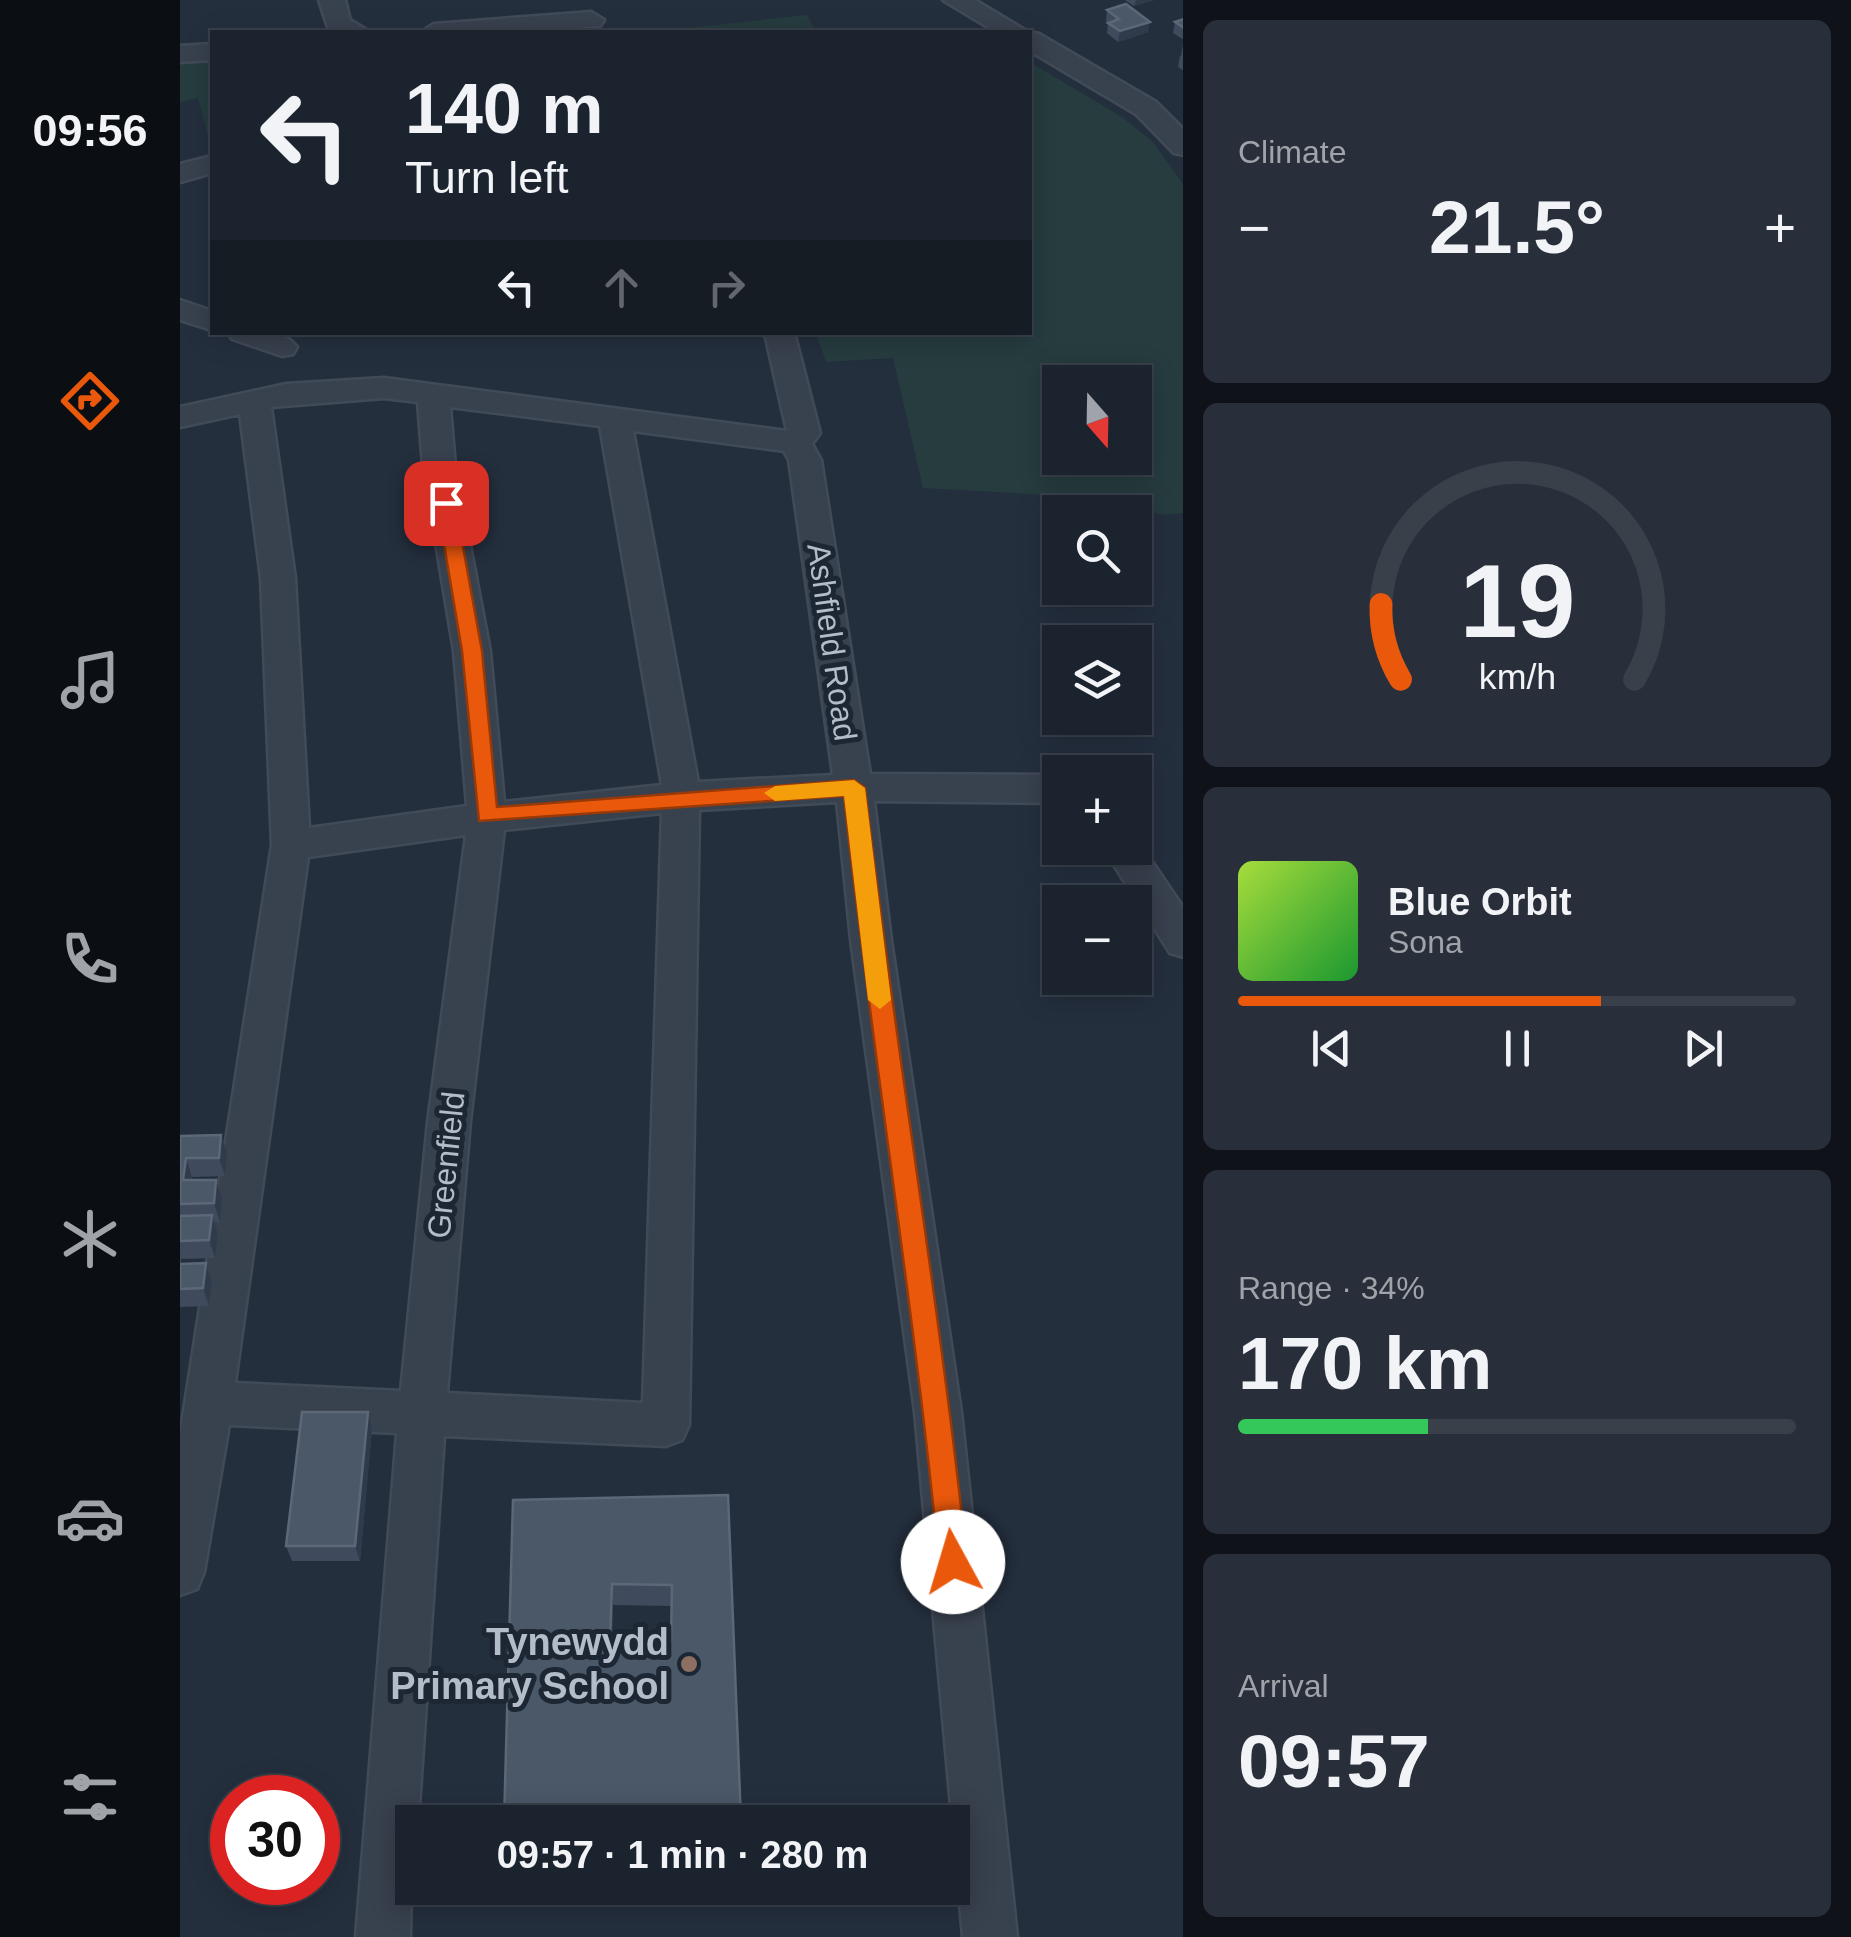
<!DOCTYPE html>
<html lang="en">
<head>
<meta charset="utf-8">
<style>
  :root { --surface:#1b232e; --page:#282f3a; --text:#f1f3f6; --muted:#a0a4aa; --line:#39404a; --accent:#ea580c }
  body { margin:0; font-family:Arial,sans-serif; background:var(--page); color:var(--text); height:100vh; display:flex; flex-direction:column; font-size:38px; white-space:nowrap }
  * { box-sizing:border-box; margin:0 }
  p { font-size:32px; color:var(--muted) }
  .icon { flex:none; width:55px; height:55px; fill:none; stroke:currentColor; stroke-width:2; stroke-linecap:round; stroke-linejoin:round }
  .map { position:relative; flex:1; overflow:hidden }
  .drawer { display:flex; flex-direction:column; gap:20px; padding:20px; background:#0f1319; width:668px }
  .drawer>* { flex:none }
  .top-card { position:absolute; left:30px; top:30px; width:822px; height:305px; border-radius:0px; box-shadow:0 5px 25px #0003,0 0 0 2px var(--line); background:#1b232e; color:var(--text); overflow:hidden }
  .needle { width:65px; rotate:160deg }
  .buttons { position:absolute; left:862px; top:365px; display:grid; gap:20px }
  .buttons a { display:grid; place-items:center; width:110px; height:110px; border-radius:0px; background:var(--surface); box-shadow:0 5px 25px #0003,0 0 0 2px var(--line); font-size:50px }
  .speed { position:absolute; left:30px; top:1775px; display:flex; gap:20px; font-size:50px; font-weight:700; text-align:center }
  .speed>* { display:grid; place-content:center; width:130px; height:130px; border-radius:50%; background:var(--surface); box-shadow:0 5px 25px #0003,0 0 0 2px var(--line); line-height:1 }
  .speed .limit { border:15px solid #d22; background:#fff; color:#111 }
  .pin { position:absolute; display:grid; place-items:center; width:85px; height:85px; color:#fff; margin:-42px; border-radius:20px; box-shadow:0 5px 15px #0006 }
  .me { position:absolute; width:110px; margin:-55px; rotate:354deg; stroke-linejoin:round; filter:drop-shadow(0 0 8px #0008) }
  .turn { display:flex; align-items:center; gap:35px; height:210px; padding:0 30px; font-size:45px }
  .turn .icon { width:130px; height:130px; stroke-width:2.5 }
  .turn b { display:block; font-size:70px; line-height:85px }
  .lanes { display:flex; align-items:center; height:95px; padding:0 30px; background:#0003; justify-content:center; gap:50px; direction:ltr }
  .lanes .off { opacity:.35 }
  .big { font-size:75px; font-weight:700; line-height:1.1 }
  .drawer .widget { flex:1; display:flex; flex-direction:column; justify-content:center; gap:15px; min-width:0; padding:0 35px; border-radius:15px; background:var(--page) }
  .drawer .dial { align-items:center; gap:0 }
  .dial svg { height:260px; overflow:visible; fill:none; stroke:var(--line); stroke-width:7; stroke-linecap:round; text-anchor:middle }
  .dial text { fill:var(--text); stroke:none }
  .song { display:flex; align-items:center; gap:30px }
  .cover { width:120px; height:120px; border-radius:15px; background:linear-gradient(135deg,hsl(80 70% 55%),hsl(130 70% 35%)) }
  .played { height:10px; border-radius:5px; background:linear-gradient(90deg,var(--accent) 65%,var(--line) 65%) }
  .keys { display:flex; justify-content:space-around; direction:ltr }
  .heat { display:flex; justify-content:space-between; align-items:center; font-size:55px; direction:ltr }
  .charge { height:15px; border-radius:8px; background:linear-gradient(90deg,#34c759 34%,var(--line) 0) }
  .trip { position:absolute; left:215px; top:1805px; width:575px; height:100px; border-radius:0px; background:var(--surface); box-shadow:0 5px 25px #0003,0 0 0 2px var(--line); font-weight:700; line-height:100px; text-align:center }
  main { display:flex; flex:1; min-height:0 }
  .dock { display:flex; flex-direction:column; width:180px; justify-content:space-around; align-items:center; background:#0b0e12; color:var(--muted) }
  .dock .icon { width:70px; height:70px }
  .dock .current { color:var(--accent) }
  .dock b { font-size:45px; color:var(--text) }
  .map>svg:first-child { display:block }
  .green { fill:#263c3f; fill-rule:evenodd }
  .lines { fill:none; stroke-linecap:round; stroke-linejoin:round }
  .minor-casing { stroke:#414a57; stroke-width:5 }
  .minor { fill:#38414e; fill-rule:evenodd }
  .wall { fill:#3f4b5c; fill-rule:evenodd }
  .shaded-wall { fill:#2f3b4b }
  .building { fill:#4b5868; stroke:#5c6777; stroke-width:2.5; fill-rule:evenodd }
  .route { fill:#ea580c; stroke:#983908; stroke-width:2.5 }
  .slow { fill:#f59e0b }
  .education-dot { fill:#8d6e63; stroke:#1d2633; stroke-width:4 }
  .labels { text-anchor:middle; stroke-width:10; stroke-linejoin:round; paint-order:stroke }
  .street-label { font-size:32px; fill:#b4bcc9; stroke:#1d2633 }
  .near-poi-label { font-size:38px; font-weight:bold; fill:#b4bcc9; stroke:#1d2633; text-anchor:end }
</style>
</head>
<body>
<main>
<nav class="dock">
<b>09:56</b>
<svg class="icon current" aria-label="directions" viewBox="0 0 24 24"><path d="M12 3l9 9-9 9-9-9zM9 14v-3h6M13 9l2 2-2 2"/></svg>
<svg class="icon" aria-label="music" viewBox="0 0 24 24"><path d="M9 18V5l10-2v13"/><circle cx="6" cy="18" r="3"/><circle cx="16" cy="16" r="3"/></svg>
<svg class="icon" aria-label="phone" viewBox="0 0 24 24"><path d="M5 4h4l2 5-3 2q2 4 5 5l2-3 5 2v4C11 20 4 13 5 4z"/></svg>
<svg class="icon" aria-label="climate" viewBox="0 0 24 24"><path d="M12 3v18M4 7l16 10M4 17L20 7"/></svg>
<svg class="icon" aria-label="car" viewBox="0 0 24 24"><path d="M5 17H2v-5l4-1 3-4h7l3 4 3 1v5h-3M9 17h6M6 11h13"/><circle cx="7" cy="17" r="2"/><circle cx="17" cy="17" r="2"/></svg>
<svg class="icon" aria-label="filters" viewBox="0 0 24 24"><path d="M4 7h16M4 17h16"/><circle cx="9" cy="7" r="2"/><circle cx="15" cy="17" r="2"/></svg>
</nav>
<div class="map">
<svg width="1004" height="1937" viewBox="0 0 1004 1937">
  <rect width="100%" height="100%" fill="#242f3e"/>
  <!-- green -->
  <g class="green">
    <path d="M627 15 636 32H498L497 29Z"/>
    <path d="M32 57V152L18 98 0 102V63Z"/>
    <path d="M853 64 942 117 973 142 1003 184V513L985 515 903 497 743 488 713 358 646 362 636 333 850 332ZM880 382H955V458H880Z"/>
  </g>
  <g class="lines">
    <!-- minor casing -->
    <g class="minor-casing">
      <g id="minor">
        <path d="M139 0H165L170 20 190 32 149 31Z"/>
        <path d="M763 0H795L848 32H816Z"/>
        <path d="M411 12 424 20 420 26 351 32H241L254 24Z"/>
        <path d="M848 32 859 34 976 102 1004 130V155L994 153 956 114 850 51Z"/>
        <path d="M32 44V60L0 62V46Z"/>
        <path d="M32 156V173L0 182V164Z"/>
        <path d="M0 300 32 311V330L0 320Z"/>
        <path d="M48 332C71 332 102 327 117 347L113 354 102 356 52 339Z"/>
        <path d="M614 332 640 433 632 444 641 460 690 774 880 775V803L694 801 711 940 781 1412 837 1937H783L735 1412 671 940 657 802 519 810 509 1425 502 1440 486 1446 264 1436 238 1822H232L230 1937H176L217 1433 49 1425 24 1572 17 1589 0 1595V1436L92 845 81 578 60 414 0 427V407L106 384 204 378 607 431 585 334ZM204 398 238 402 243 466 274 651 287 806 129 828 115 578 91 407ZM270 407 420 426 482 785 324 802 310 651 275 466ZM453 431 604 451 609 460 653 775 518 782ZM482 813 463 1403 267 1393 290 1122 324 830ZM286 835 248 1122 221 1391 55 1383 128 857Z"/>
        <path d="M956 838 1004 909V957L990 953 923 848H955Z"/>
      </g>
    </g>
    <!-- minor -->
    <use href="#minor" class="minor"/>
  </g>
  <!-- wall -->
  <g class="wall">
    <path d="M945 0H974L954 6Z"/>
    <path d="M927 10 968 32 938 42 927 33 928 23 926 21Z"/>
    <path d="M1004 19V40L993 33 995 22Z"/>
    <path d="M1003 44H1004V71L998 67 1000 56H1002L1001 55Z"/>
    <path d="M41 1135 47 1153 45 1176 12 1177V1180H36L42 1198 40 1222H34L38 1234 35 1258 1 1259V1264L26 1263 32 1281 29 1306 0 1307V1136Z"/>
    <path d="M192 1428 180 1561H112L106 1546Z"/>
    <path d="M548 1495 561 1822H324L333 1500ZM433 1605 491 1606V1641L432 1640Z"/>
  </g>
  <!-- shaded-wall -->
  <g class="shaded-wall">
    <path d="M956 0H974L954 6Z"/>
    <path d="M970 22 968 32 938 42 940 31Z"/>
    <path d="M41 1135 47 1153 45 1176 39 1158Z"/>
    <path d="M6 1158 12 1177 9 1199 3 1180Z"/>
    <path d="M36 1180 42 1198 40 1222 34 1203Z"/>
    <path d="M32 1215 38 1234 35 1258 29 1240Z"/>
    <path d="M26 1263 32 1281 29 1306 23 1288Z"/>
    <path d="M188 1412 192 1428 180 1561 175 1546Z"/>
    <path d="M432 1584 433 1605 431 1661 430 1640Z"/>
  </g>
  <!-- building -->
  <g class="building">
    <path d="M946 4 970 22 940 31 928 23 939 19 927 10Z"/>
    <path d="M1004 19V28L995 22Z"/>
    <path d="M41 1135 39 1158H6L3 1180H36L34 1203 0 1204V1136Z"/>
    <path d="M32 1215 29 1240 0 1241V1216Z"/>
    <path d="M26 1263 23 1288 0 1289V1264Z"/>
    <path d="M122 1412H188L175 1546H106Z"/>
    <path d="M548 1495 561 1821 324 1822 333 1500ZM432 1584 492 1585 491 1641 430 1640Z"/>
  </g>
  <!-- route -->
  <path class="route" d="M266 497 275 503 302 651 317 807 674 780 685 788C715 1046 760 1303 787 1562L783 1571 773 1575 763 1571 759 1562C734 1306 692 1052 664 796L299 821 282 651 257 503Z"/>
  <!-- slow -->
  <path class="slow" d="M674 780 685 788 711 1000 700 1009 688 1000 664 796 595 801 584 793 595 786Z"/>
  <!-- markers -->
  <circle class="education-dot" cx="509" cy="1664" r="10"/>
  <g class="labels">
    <!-- street labels -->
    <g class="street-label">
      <text transform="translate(652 642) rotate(82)" y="11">Ashfield Road</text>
      <text transform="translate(266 1165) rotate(-84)" y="11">Greenfield</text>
    </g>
    <!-- near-poi labels -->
    <g class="near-poi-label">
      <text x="489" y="1655">Tynewydd<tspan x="489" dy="44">Primary School</tspan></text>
    </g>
  </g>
</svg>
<div class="buttons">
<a><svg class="needle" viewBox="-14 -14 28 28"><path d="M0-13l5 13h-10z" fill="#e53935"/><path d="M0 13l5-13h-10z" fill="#a0a4aa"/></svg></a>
<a><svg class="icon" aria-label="search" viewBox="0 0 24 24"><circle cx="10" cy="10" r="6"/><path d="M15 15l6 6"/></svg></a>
<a><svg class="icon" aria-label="layers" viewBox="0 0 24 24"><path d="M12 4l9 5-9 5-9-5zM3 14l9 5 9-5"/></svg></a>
<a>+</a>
<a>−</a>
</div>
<div class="speed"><div class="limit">30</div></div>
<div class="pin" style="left:266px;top:503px;background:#d93025"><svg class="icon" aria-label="arrive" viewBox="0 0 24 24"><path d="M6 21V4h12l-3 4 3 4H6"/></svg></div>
<svg class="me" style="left:773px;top:1562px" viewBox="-20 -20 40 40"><circle r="19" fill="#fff"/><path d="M0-13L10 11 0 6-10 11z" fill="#ea580c"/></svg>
<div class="trip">09:57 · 1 min · 280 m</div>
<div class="top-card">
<div class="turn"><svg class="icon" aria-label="left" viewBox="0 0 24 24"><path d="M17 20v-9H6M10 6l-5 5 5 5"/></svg><div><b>140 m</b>Turn left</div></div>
<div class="lanes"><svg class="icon" aria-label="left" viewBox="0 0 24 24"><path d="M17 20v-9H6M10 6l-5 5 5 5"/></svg><svg class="icon off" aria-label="ahead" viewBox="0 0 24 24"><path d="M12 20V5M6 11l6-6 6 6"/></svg><svg class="icon off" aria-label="right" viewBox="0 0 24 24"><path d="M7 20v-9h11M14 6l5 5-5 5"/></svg></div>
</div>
</div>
<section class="drawer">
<div class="widget"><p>Climate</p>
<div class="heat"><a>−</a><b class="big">21.5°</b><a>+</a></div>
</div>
<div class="widget dial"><svg viewBox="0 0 100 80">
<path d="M14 69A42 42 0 1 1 86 69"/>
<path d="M14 69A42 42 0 0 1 8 46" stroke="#ea580c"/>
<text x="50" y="56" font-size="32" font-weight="700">19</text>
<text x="50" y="72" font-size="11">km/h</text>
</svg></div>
<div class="widget">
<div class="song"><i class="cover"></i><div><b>Blue Orbit</b><p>Sona</p></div></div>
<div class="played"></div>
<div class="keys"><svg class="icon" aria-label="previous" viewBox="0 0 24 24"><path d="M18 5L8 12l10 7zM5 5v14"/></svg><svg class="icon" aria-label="pause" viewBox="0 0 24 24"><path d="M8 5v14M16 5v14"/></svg><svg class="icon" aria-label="next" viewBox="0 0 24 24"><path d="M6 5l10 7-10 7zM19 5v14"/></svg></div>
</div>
<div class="widget"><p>Range · 34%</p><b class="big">170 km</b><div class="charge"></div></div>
<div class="widget"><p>Arrival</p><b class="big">09:57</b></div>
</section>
</main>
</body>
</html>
